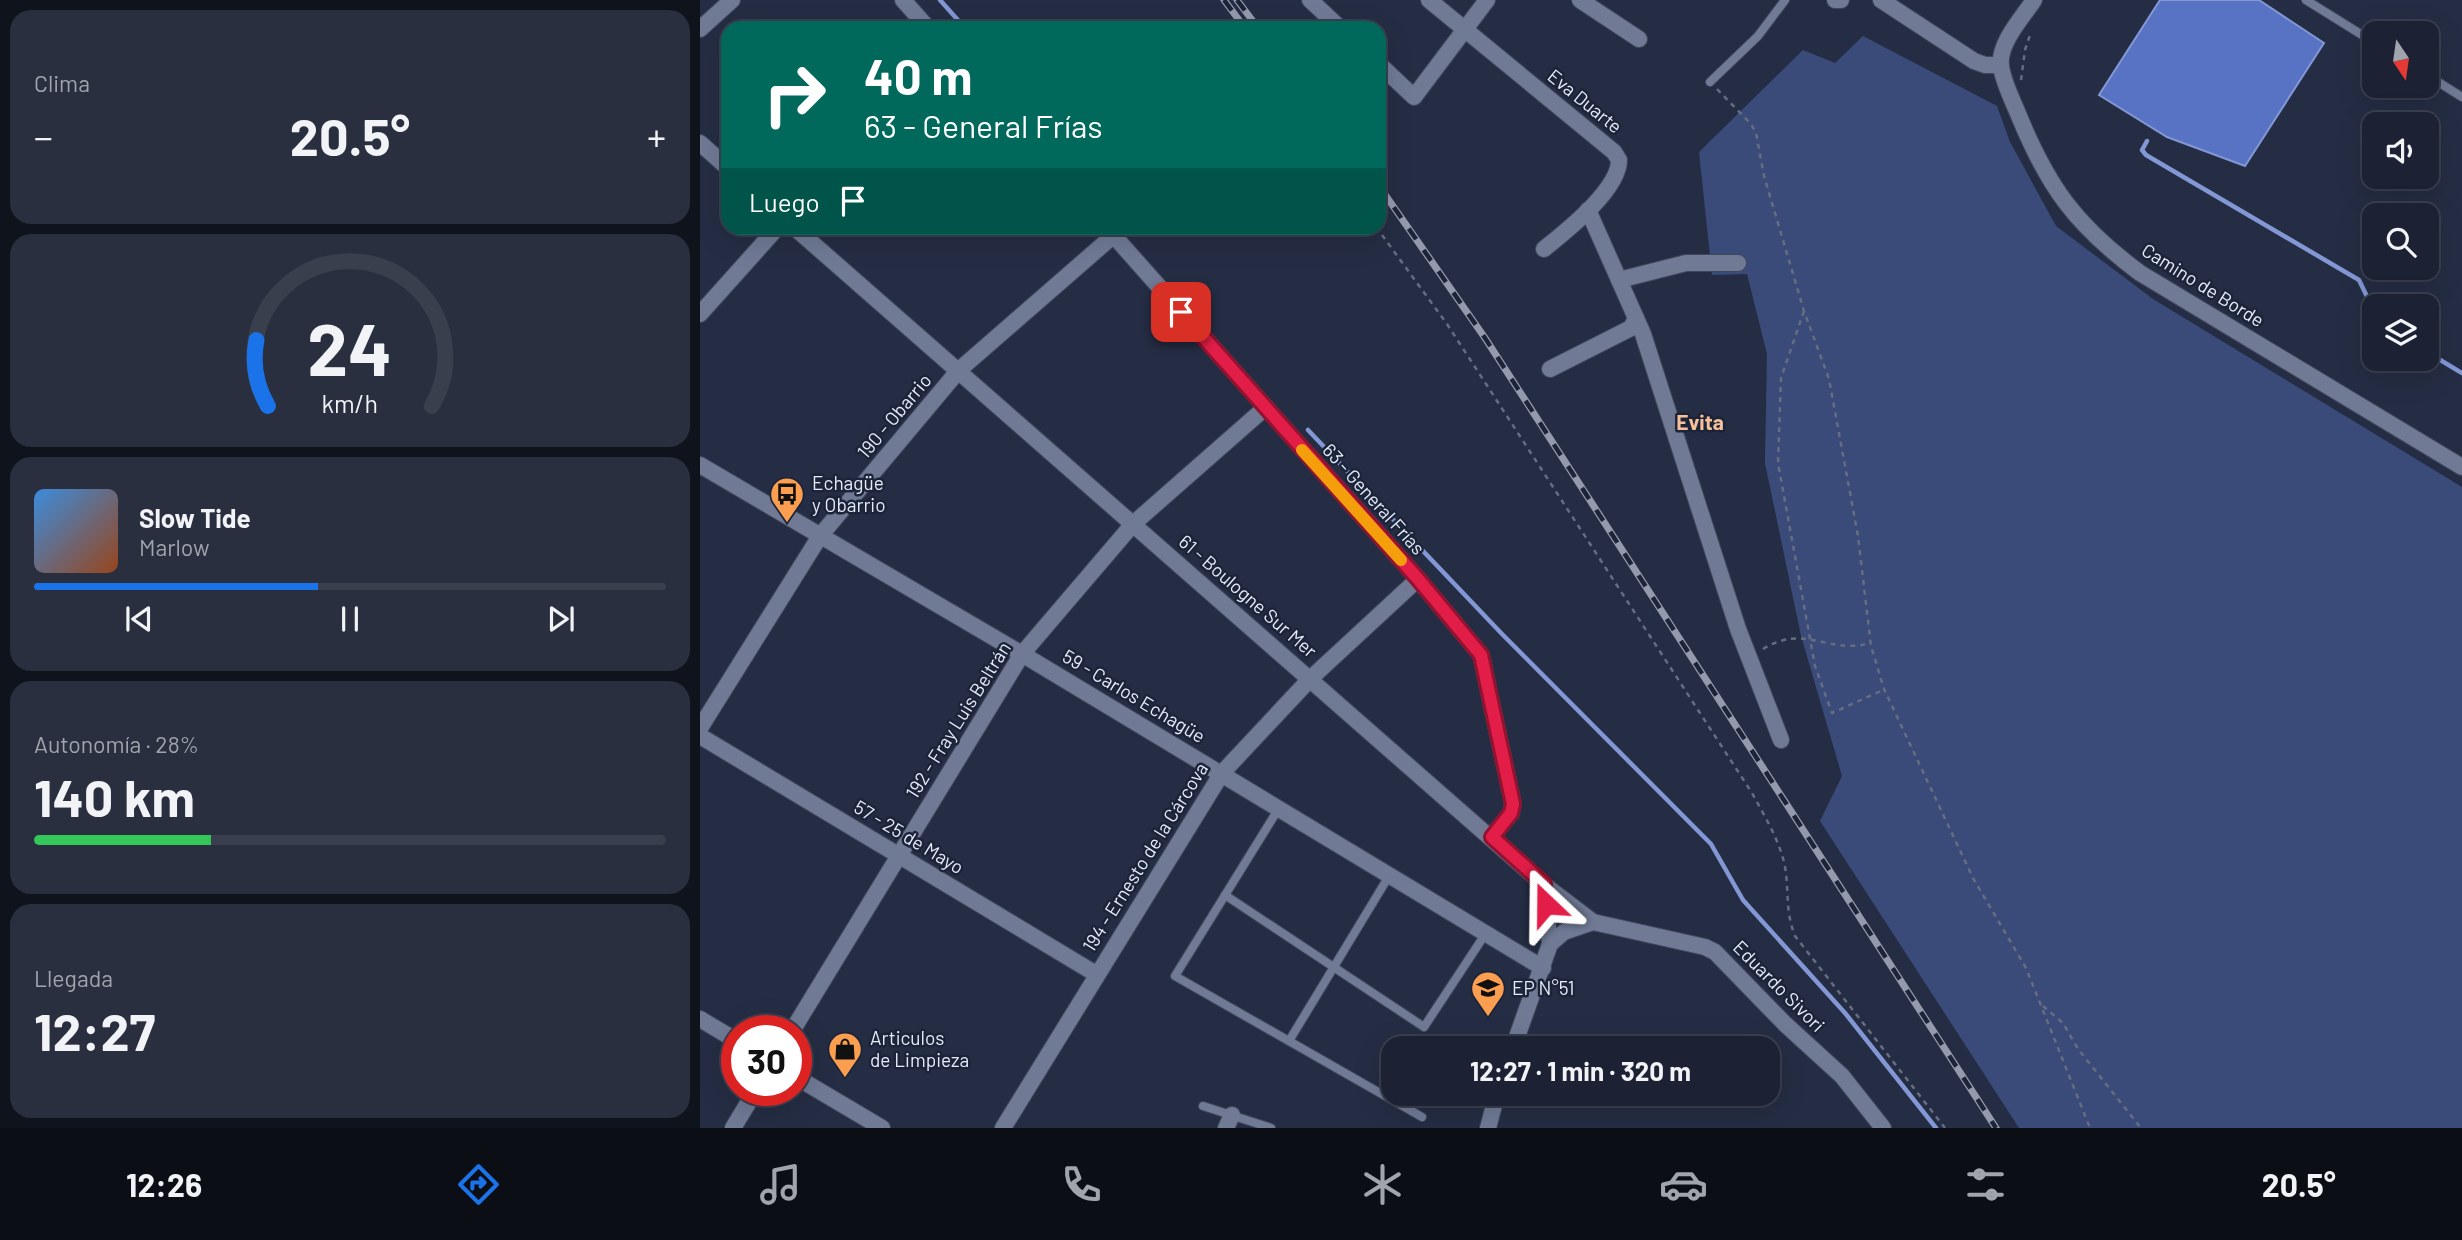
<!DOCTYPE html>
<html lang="es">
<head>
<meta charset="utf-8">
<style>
  :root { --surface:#1c2233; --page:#292f3f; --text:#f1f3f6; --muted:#a0a4ac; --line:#3a3f4e; --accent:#1a73e8 }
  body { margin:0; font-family:Barlow,sans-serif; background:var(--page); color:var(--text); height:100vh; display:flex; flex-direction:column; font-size:26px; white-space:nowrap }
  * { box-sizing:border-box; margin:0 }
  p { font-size:23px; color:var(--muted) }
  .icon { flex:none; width:38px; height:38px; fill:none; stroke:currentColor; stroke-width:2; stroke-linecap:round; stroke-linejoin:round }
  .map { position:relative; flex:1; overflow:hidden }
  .details { display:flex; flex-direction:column; gap:10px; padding:10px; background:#0f131c; width:700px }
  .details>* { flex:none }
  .guide { position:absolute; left:21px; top:21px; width:665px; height:214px; border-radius:21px; box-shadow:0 7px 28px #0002,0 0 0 2px var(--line); background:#00695c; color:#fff; overflow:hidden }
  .needle { width:46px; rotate:167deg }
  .fabs { position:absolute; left:1662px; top:21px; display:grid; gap:14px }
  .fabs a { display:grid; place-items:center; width:77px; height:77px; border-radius:14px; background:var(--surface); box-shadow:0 7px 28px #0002,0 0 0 2px var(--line); font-size:35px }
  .speed { position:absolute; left:21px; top:1015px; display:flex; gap:14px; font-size:35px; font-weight:700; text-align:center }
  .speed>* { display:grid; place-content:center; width:91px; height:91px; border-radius:50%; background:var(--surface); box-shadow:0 7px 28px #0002,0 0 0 2px var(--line); line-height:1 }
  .speed .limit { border:10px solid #d22; background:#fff; color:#111 }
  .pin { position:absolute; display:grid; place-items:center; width:60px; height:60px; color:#fff; margin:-30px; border-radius:14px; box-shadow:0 4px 10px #0006 }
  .me { position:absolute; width:77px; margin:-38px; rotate:337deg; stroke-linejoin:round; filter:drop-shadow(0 0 5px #0008) }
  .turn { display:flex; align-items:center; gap:24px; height:147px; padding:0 28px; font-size:32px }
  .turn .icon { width:91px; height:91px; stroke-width:2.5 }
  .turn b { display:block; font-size:49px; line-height:60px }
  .then { display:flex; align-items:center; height:66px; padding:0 28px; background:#0003; gap:14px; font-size:26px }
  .big { font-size:52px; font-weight:700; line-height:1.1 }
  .details .widget { flex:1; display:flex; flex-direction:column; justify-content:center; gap:10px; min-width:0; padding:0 24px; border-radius:21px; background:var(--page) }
  .details .dial { align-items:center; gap:0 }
  .dial svg { height:182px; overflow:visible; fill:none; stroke:var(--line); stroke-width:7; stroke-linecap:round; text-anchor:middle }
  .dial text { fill:var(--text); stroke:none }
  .song { display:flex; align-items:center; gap:21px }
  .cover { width:84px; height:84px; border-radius:10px; background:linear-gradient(135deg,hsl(210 70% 55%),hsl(20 70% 35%)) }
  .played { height:7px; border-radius:4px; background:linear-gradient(90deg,var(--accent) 45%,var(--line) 45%) }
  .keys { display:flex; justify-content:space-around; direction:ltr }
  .heat { display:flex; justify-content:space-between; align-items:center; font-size:38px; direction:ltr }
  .charge { height:10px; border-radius:5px; background:linear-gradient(90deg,#34c759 28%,var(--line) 0) }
  .trip { position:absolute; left:681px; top:1036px; width:399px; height:70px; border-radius:21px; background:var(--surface); box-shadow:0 7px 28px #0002,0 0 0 2px var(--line); font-weight:700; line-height:70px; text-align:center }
  .tabs { display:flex; height:112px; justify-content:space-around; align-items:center; background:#0b0e14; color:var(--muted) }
  .tabs .icon { width:49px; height:49px }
  .tabs .active { color:var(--accent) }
  .tabs b { font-size:32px; color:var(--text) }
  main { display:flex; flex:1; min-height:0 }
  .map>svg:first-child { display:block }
  .green { fill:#3a4b7a }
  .water { fill:#5873c4; stroke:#8297d4; stroke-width:2 }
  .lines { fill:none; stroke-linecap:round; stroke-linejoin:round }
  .stream { stroke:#8297d4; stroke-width:4.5 }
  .lane-casing { stroke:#42485c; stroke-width:10 }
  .street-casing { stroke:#42485c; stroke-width:18 }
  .path { stroke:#666d81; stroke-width:2.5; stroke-dasharray:5 5; stroke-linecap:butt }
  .lane { stroke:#707a95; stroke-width:8 }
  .street { stroke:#707a95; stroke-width:16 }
  .rail-casing { stroke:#949aad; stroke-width:7 }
  .rail { stroke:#1c2439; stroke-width:4.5; stroke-dasharray:13; stroke-linecap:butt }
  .route-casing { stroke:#92132f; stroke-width:18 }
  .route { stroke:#e11d48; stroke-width:12 }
  .slow { stroke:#f59e0b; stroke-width:12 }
  .labels { text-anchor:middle; stroke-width:5; stroke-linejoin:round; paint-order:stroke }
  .street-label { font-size:19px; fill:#e5ebfa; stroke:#1c2439 }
  .poi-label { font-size:19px; fill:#e5ebfa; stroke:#1c2439; text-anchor:start }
  .neighbourhood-label { font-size:21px; font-weight:bold; fill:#f6c19a; stroke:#1c2439 }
</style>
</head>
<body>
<main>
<section class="details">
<div class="widget"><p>Clima</p>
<div class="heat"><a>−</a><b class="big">20.5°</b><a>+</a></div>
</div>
<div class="widget dial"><svg viewBox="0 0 100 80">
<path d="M14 69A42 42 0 1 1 86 69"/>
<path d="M14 69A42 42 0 0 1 9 40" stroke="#1a73e8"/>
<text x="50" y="56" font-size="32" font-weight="700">24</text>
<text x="50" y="72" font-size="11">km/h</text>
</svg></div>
<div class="widget">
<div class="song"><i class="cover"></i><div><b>Slow Tide</b><p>Marlow</p></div></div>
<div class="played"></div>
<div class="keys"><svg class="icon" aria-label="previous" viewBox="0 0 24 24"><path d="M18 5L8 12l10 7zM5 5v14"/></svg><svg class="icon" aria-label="pause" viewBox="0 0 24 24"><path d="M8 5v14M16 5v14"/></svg><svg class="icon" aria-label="next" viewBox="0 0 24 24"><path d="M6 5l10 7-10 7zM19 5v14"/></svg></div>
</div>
<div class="widget"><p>Autonomía · 28%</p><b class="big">140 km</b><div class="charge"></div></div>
<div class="widget"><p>Llegada</p><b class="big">12:27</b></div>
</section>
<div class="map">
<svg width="1762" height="1128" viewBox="0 0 1762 1128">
  <rect width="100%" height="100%" fill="#252d44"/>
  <!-- green -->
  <path class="green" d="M1163 36 1297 106 1310 142 1356 226 1453 299 1762 487V1128H1319L1120 821 1142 776 1101 636 1065 463 1067 354 1047 274 1012 275 999 152 1103 50 1135 63Z"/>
  <!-- water -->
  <path class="water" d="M1460 0H1559L1624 43 1545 166 1467 137 1399 95Z"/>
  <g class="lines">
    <!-- stream -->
    <g class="stream">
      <path d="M240 0 265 28"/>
      <path d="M1447 141 1442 150 1446 155 1659 280 1675 313"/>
      <path d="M1670 316 1675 319"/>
      <path d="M1727 352 1762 373"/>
      <path d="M608 430 802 634 1011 844 1043 900 1145 1013 1236 1128"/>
    </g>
    <!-- lane casing -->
    <g class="lane-casing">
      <g id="lane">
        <path d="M1606 0 1675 43"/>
        <path d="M1727 75 1762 97"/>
        <path d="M1010 82 1058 36 1085 0"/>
        <path d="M579 808 475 976 722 1117"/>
        <path d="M525 895 724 1027 786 933"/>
        <path d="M589 1041 689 876"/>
        <path d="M503 1106 571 1128"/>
      </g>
    </g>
    <!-- street casing -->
    <g class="street-casing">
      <g id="street">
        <path d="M203 0 228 28"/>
        <path d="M610 0 640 28"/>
        <path d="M729 0 914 152 919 160C919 190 866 231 844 249"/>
        <path d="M880 0 939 39"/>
        <path d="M1135 0H1141"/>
        <path d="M1181 0 1274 61 1285 65H1300"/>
        <path d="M1334 0C1323 17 1298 43 1301 66 1303 82 1313 101 1319 116 1349 189 1377 226 1440 273L1762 467"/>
        <path d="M0 29 32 0"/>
        <path d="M679 64 714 97 787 0"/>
        <path d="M0 143 28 168"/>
        <path d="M888 210 943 334 1038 629 1081 740"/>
        <path d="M95 228 843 884 850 944 813 1048"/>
        <path d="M407 228 718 579 781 655 813 804 811 813 792 837"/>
        <path d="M919 280 986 263H1038"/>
        <path d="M0 314 77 228"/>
        <path d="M850 369 931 328 936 318"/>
        <path d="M0 465 322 654 843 968"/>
        <path d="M0 728 120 536 259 370 414 235"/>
        <path d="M0 736 396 974"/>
        <path d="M843 884 893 922 1005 947 1015 952 1085 1024 1142 1076 1183 1128"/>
        <path d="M850 944 864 932 893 922"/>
        <path d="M0 1019 37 1041"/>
        <path d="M92 1031 322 654 433 524 565 408"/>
        <path d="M96 1077 182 1128"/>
        <path d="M33 1128 56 1090"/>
        <path d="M303 1128 522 773 611 678 718 579"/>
        <path d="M526 1128 532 1115"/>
        <path d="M788 1128 797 1094"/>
      </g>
    </g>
    <!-- path -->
    <g class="path">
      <path d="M1321 80 1325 50 1331 32"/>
      <path d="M1017 89 1051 124 1056 133 1064 176 1104 311 1129 379 1158 536 1171 646 1184 689 1273 878 1326 968 1390 1128"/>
      <path d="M682 235 747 324 1052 793C1064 815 1078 838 1084 862 1090 889 1084 908 1095 936L1245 1128"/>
      <path d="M1104 311 1081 378 1078 463 1115 666 1132 713 1183 690"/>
      <path d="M1063 649C1105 623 1128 655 1171 643"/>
      <path d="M1343 1006 1363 1023 1378 1049 1441 1128"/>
    </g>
    <!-- lane -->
    <use href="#lane" class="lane"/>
    <!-- street -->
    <use href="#street" class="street"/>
    <!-- rail casing -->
    <g class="rail-casing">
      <g id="rail">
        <path d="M524 0 545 28"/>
        <path d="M537 0 558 28"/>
        <path d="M679 186 785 338 1296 1128"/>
      </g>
    </g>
    <!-- rail -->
    <use href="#rail" class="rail"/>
  </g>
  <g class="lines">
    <!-- route casing -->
    <g class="route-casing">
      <path id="route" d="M481 312 718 579 781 655 813 804 811 813 792 837 844 884 846 904"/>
    </g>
    <!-- route -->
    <use href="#route" class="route"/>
    <!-- slow -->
    <path class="slow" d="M602 450 701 560"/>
  </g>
  <!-- icons -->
  <defs>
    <g id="bus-pin" transform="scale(1.75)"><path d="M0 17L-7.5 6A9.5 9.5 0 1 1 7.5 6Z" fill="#fb9e50" stroke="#1c2439"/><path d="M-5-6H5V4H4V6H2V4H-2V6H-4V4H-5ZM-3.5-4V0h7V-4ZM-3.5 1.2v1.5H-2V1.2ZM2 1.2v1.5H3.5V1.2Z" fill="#111"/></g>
    <g id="school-pin" transform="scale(1.75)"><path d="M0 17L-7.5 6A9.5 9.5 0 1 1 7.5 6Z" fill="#fb9e50" stroke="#1c2439"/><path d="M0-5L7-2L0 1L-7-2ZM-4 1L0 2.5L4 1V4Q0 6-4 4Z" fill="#111"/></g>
    <g id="shop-pin" transform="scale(1.75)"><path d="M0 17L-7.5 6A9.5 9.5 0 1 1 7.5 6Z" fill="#fb9e50" stroke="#1c2439"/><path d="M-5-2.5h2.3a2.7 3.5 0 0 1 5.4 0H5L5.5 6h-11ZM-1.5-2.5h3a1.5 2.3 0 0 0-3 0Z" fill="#111"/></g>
  </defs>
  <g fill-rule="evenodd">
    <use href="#bus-pin" x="87" y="494"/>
    <use href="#school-pin" x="788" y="988"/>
    <use href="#shop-pin" x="145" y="1049"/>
  </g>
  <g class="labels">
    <!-- street labels -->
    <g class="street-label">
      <text transform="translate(885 101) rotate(39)" y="7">Eva Duarte</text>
      <text transform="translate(1503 285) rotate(32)" y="7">Camino de Borde</text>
      <text transform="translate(194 416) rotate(-50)" y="7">190 - Obarrio</text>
      <text transform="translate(674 499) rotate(48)" y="7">63 - General Frías</text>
      <text transform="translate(548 596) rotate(41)" y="7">61 - Boulogne Sur Mer</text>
      <text transform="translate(434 696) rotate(31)" y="7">59 - Carlos Echagüe</text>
      <text transform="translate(258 720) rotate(-58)" y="7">192 - Fray Luis Beltrán</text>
      <text transform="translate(209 837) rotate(31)" y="7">57 - 25 de Mayo</text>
      <text transform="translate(445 857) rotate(-58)" y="7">194 - Ernesto de la Cárcova</text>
      <text transform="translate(1079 986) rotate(45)" y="7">Eduardo Sivori</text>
    </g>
    <!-- poi labels -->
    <g class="poi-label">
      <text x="112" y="490">Echagüe<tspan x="112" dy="22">y Obarrio</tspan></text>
      <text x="812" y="995">EP N°51</text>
      <text x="170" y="1045">Articulos<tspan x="170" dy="22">de Limpieza</tspan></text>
    </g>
    <!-- neighbourhood labels -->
    <g class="neighbourhood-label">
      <text x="1000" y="430">Evita</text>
    </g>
  </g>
</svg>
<div class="fabs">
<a><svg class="needle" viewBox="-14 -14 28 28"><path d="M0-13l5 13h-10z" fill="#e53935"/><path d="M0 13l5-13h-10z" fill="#a0a4ac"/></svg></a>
<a><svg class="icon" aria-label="sound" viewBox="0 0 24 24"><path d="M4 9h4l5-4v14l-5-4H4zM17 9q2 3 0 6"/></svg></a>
<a><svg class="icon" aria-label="search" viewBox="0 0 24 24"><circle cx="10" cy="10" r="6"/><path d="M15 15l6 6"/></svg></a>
<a><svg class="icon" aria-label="layers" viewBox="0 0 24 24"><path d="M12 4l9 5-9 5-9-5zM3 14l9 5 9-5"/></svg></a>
</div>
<div class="speed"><div class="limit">30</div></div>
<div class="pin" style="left:481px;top:312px;background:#d93025"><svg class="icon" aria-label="arrive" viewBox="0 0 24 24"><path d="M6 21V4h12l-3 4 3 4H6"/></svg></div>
<svg class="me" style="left:846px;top:904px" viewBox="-20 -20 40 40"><path d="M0-17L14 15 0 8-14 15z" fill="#e11d48" stroke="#fff" stroke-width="4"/></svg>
<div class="trip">12:27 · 1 min · 320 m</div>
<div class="guide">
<div class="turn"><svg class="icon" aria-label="right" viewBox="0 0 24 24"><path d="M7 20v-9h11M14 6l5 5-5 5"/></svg><div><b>40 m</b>63 - General Frías</div></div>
<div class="then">Luego<svg class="icon" aria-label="arrive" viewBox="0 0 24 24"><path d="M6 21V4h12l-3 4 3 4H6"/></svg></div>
</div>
</div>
</main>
<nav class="tabs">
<b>12:26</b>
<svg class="icon active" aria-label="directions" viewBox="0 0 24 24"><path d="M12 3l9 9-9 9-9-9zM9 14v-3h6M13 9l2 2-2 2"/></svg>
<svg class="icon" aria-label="music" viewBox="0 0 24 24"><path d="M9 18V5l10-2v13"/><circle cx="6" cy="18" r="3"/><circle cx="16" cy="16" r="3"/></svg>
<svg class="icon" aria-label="phone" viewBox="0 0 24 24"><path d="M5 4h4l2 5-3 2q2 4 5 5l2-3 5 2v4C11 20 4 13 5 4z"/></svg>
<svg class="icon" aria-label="climate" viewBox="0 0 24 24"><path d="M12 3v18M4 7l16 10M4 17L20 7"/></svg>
<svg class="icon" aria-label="car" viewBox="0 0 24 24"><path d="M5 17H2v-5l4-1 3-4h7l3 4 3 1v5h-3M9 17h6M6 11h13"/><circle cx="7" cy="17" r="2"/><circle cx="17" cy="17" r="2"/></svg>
<svg class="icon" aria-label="filters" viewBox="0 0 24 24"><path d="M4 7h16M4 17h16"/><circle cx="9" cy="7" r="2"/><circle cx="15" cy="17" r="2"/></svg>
<b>20.5°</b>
</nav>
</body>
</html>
